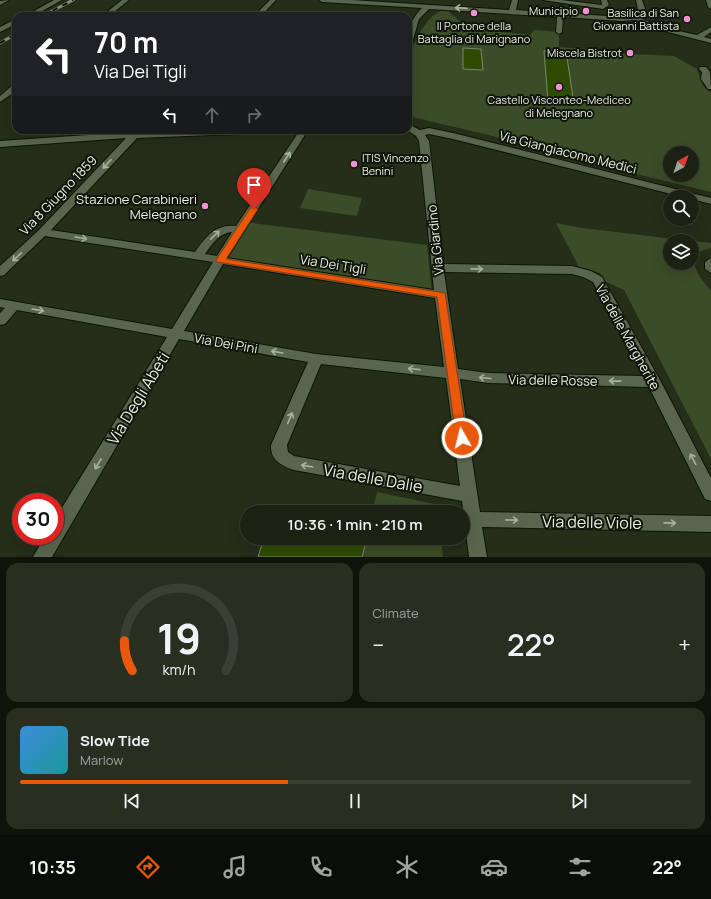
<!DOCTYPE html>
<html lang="en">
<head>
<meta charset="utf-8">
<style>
  :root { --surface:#1b2213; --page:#282f21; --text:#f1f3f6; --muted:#a0a4a0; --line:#393f33; --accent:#ea580c }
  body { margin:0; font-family:Manrope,sans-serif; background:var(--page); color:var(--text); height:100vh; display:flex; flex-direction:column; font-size:15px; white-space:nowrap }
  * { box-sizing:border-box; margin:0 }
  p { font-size:13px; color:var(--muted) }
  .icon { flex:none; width:22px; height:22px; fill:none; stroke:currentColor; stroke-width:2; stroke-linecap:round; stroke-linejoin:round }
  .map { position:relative; height:557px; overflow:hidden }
  .drawer { display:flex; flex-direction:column; gap:6px; padding:6px; background:#0f130a; flex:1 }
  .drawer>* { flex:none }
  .banner { position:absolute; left:12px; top:12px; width:400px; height:122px; border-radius:12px; box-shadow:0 4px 16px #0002,0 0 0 1px var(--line); background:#202124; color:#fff; overflow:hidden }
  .needle { width:26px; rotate:40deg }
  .buttons { position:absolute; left:663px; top:146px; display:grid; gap:8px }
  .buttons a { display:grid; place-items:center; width:36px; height:36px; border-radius:50%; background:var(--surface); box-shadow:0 4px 16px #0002,0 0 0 1px var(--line); font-size:20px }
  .speed { position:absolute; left:12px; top:493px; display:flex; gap:8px; font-size:20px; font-weight:700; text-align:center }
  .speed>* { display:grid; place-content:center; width:52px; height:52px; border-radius:50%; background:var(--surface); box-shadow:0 4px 16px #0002,0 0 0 1px var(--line); line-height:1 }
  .speed .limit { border:6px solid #d22; background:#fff; color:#111 }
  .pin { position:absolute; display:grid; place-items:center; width:34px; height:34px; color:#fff; margin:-41px -17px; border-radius:50% 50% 50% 0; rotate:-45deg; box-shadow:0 0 4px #0007 }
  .pin .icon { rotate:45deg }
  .me { position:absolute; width:44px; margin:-22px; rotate:352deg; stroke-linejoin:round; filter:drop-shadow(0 0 3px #0008) }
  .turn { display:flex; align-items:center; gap:14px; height:84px; padding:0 16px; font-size:18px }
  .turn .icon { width:52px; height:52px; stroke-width:2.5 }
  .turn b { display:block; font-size:28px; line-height:34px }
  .lanes { display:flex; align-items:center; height:38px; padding:0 16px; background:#0003; justify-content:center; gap:20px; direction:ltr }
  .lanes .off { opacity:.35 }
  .big { font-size:30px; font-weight:600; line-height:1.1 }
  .drawer .tile { flex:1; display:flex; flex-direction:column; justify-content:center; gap:6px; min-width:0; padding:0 14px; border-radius:12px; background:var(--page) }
  .drawer .dial { align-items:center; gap:0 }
  .dial svg { height:104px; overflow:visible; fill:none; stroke:var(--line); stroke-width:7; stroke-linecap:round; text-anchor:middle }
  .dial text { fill:var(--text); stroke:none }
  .song { display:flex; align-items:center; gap:12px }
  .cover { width:48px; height:48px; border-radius:6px; background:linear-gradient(135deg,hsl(210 70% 55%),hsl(180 70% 35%)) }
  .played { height:4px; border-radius:2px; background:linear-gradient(90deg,var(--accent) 40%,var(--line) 40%) }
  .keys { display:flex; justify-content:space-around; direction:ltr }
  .heat { display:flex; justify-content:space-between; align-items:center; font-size:22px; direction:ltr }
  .drawer .tiles { flex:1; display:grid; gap:6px; grid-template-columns:1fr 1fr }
  .tile:last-child { grid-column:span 2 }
  .trip { position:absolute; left:240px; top:505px; width:230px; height:40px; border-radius:20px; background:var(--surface); box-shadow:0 4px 16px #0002,0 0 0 1px var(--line); font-weight:600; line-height:40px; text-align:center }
  .tab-bar { display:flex; height:64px; justify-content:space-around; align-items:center; background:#0b0e08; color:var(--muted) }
  .tab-bar .icon { width:28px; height:28px }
  .tab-bar .current { color:var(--accent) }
  .tab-bar b { font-size:18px; color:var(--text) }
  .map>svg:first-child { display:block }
  .green { fill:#3b4c28; fill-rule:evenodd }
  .building { fill:#2f4b02; stroke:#7a876e }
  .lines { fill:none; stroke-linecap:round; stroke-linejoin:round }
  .minor-casing { stroke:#0d1604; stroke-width:2 }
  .minor { fill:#59654e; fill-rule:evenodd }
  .rail-casing { stroke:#858e7c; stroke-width:3 }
  .rail { stroke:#10150b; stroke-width:2; stroke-dasharray:5.5; stroke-linecap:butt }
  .oneway { stroke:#a7b19f }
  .route { fill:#ea580c; stroke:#983908 }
  .poi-dot { fill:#f491d4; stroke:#10150b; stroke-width:1.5 }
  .labels { text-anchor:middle; stroke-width:4; stroke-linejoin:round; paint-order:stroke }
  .far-poi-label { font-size:11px; fill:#e7efe1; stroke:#10150b; text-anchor:end }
  .street-label { font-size:13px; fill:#e7efe1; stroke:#10150b }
  .poi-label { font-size:13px; fill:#e7efe1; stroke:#10150b; text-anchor:end }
  .near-street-label { font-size:16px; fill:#e7efe1; stroke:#10150b }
</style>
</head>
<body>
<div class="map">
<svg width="711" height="557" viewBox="0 0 711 557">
  <rect width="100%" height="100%" fill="#242e19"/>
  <!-- green -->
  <g class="green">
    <path d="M446 9 472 32 495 31 530 35 534 30 559 32V47L587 49 588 52 674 56 697 69 703 86 711 93V192L537 150 517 142 408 116C408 101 405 77 408 63 413 44 425 14 446 9ZM670 153H692V175H670Z"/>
    <path d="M308 189 362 198 357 216 300 208Z"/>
    <path d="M245 222 427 245 432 294 220 260Z"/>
    <path d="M556 223 582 228 691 241H670V263H692V241L711 243V248C679 254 700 277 711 291V459L624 290 604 281 600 273 579 267Z"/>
    <path d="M377 492 439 505 440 512H372Z"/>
    <path d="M367 538H441L443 557H362Z"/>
  </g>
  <!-- building -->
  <g class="building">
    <path d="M463 48 481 49 483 70 463 69Z"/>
    <path d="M544 51H566L574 104 548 101Z"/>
    <path d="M264 538H367L362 557H258Z"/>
  </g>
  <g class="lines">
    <!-- minor casing -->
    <g class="minor-casing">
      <g id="minor">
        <path d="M9 0 0 5V1Z"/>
        <path d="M54 0H62L33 16H25Z"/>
        <path d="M122 0H129L109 16H102Z"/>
        <path d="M270 0H276L261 16H254Z"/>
        <path d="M319 0H351L509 10 512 0H518L516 10 622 17 639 14 636 0H642L646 12 641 18 660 27 697 35 711 27V32L704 37 711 39V43L656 29 635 20 622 21 563 17 562 32 559 34 556 32 557 17 429 9 419 19 412 43 408 45C408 29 411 19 422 8L322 2Z"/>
        <path d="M543 0H561L602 5 601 0H607L609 5 603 9Z"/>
        <path d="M706 0H711V9L708 7Z"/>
        <path d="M16 19V24L0 32V27Z"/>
        <path d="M700 67H706L710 72 711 89H708L701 79 702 72 699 69Z"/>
        <path d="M13 85H16V91L0 102V96Z"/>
        <path d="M408 124 420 130 429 128 453 133 711 198V204L692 199V197H683L453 139 429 134 425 135 429 141 443 264 572 266 591 271 602 277 661 382 711 478V501L705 499 649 387 488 383 460 379 480 512 711 516V532L482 527 487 557H469L462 501 294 470C282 466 270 460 271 445L308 362 179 339 52 557H33L45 536H55V519L167 337 17 310 5 324 0 325V313L5 308 0 307V299L172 329 213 262 45 236 4 275 0 276V266L39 230 126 138 0 147V141L132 132 136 130 140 132 269 130 265 133 137 138 51 230 195 252C206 237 215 224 236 226L300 130H308L227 258 434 290 419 141 416 136 407 130ZM232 232 217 256 205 254C212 244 219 233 232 232ZM223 264 435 298 444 367 316 354 184 331ZM444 272 572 274 583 277 593 282 644 376 488 373 458 369ZM321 364 446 378 460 486 294 456 288 452 287 445Z"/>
        <path d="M711 258V273L705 269V262Z"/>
      </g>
    </g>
    <!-- minor -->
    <use href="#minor" class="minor"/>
    <!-- rail casing -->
    <g class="rail-casing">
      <g id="rail">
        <path d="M43 16 73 0"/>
        <path d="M0 43 16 34"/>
      </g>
    </g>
    <!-- rail -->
    <use href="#rail" class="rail"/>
  </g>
  <!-- one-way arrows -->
  <defs><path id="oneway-shaft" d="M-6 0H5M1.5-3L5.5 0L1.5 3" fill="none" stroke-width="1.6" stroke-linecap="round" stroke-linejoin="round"/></defs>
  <g class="oneway">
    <use href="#oneway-shaft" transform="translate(461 8) rotate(-176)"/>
    <use href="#oneway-shaft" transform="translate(287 157) rotate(-57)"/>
    <use href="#oneway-shaft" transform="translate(107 164) rotate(133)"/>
    <use href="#oneway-shaft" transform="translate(215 235) rotate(-44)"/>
    <use href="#oneway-shaft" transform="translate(81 238) rotate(9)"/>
    <use href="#oneway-shaft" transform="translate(17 257) rotate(137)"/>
    <use href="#oneway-shaft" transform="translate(477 269) rotate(1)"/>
    <use href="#oneway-shaft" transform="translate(38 310) rotate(10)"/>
    <use href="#oneway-shaft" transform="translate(277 352) rotate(-170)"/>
    <use href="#oneway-shaft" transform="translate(414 369) rotate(-174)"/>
    <use href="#oneway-shaft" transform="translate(485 378) rotate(-175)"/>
    <use href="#oneway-shaft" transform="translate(615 381) rotate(-179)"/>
    <use href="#oneway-shaft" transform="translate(290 418) rotate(-67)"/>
    <use href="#oneway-shaft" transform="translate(693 459) rotate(-117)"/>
    <use href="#oneway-shaft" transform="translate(98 464) rotate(121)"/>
    <use href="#oneway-shaft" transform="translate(307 466) rotate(-170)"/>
    <use href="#oneway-shaft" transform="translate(512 520) rotate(1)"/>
    <use href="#oneway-shaft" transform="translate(670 523) rotate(1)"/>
  </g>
  <!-- route -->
  <path class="route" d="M254 206 258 209 226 259 445 293 467 438 466 441H457L456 438 437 297 217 262 216 260 251 207Z"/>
  <!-- markers -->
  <g class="poi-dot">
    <circle cx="586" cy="11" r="4"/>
    <circle cx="474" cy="13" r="4"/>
    <circle cx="687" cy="19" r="4"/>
    <circle cx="630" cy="53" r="4"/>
    <circle cx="559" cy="87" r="4"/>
    <circle cx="354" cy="164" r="4"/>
    <circle cx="205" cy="206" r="4"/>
  </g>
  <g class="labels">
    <!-- far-poi labels -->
    <g class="far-poi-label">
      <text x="578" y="15">Municipio</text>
      <text x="679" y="17">Basilica di San<tspan x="679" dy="13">Giovanni Battista</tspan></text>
      <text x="474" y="30" text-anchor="middle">Il Portone della<tspan x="474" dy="13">Battaglia di Marignano</tspan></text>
      <text x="622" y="57">Miscela Bistrot</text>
      <text x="559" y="104" text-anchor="middle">Castello Visconteo-Mediceo<tspan x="559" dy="13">di Melegnano</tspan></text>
      <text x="362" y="162" text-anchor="start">ITIS Vincenzo<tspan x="362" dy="13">Benini</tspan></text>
    </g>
    <!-- street labels -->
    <g class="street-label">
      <text transform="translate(568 152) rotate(14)" y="5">Via Giangiacomo Medici</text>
      <text transform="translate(58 195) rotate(-46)" y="5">Via 8 Giugno 1859</text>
      <text transform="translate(435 240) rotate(-96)" y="5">Via Giardino</text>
      <text transform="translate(333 264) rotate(9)" y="5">Via Dei Tigli</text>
      <text transform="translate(628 337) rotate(61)" y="5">Via delle Margherite</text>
      <text transform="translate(226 343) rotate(10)" y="5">Via Dei Pini</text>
      <text transform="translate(553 380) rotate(1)" y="5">Via delle Rosse</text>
    </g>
    <!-- poi labels -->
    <g class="poi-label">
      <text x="197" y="204">Stazione Carabinieri<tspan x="197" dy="15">Melegnano</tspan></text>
    </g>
    <!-- near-street labels -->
    <g class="near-street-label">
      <text transform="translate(138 398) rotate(-59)" y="6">Via Degli Abeti</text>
      <text transform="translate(373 478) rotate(10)" y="6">Via delle Dalie</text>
      <text transform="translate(592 522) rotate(1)" y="6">Via delle Viole</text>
    </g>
  </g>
</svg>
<div class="buttons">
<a><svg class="needle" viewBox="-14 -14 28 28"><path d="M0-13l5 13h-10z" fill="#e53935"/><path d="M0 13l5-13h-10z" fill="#a0a4a0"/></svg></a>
<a><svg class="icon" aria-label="search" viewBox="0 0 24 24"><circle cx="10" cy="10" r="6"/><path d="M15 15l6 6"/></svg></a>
<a><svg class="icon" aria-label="layers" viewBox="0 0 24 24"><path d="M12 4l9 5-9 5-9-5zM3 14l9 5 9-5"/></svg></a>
</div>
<div class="speed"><div class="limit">30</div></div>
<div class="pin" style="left:254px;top:209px;background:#d93025"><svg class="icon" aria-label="arrive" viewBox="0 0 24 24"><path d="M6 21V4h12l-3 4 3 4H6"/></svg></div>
<svg class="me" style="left:462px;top:438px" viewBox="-20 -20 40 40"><circle r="17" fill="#ea580c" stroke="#fff" stroke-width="3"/><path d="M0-11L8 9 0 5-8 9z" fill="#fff"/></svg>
<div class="trip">10:36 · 1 min · 210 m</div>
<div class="banner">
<div class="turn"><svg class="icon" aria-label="left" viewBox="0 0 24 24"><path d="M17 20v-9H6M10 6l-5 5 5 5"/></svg><div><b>70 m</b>Via Dei Tigli</div></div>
<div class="lanes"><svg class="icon" aria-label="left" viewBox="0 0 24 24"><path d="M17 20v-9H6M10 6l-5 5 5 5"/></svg><svg class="icon off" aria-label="ahead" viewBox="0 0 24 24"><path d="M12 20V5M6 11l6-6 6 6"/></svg><svg class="icon off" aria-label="right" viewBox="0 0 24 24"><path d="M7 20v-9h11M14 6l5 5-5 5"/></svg></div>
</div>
</div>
<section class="drawer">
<div class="tiles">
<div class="tile dial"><svg viewBox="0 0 100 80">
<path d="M14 69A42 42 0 1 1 86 69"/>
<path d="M14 69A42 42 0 0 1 8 46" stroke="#ea580c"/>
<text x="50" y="56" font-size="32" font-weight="700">19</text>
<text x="50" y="72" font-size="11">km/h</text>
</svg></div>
<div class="tile"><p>Climate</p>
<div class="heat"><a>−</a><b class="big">22°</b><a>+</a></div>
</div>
<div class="tile">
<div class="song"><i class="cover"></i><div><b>Slow Tide</b><p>Marlow</p></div></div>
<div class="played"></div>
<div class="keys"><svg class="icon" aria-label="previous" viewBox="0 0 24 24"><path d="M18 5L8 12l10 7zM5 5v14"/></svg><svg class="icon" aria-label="pause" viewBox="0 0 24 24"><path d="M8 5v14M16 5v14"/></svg><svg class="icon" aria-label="next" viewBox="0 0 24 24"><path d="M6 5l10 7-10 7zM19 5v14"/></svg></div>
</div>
</div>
</section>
<nav class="tab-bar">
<b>10:35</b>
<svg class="icon current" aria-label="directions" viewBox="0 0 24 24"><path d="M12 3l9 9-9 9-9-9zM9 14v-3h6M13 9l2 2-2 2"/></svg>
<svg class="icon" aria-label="music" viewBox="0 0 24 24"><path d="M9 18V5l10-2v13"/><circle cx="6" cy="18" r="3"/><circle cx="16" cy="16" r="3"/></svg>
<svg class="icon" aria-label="phone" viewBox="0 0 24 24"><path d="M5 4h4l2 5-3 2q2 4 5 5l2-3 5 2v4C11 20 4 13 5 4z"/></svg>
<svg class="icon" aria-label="climate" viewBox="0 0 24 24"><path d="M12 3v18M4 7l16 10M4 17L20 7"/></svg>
<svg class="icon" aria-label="car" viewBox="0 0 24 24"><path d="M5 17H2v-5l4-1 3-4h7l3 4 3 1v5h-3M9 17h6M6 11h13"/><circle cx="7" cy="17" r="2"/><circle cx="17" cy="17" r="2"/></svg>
<svg class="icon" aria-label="filters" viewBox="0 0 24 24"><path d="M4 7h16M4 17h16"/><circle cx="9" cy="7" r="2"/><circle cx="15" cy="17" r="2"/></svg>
<b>22°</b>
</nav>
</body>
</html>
